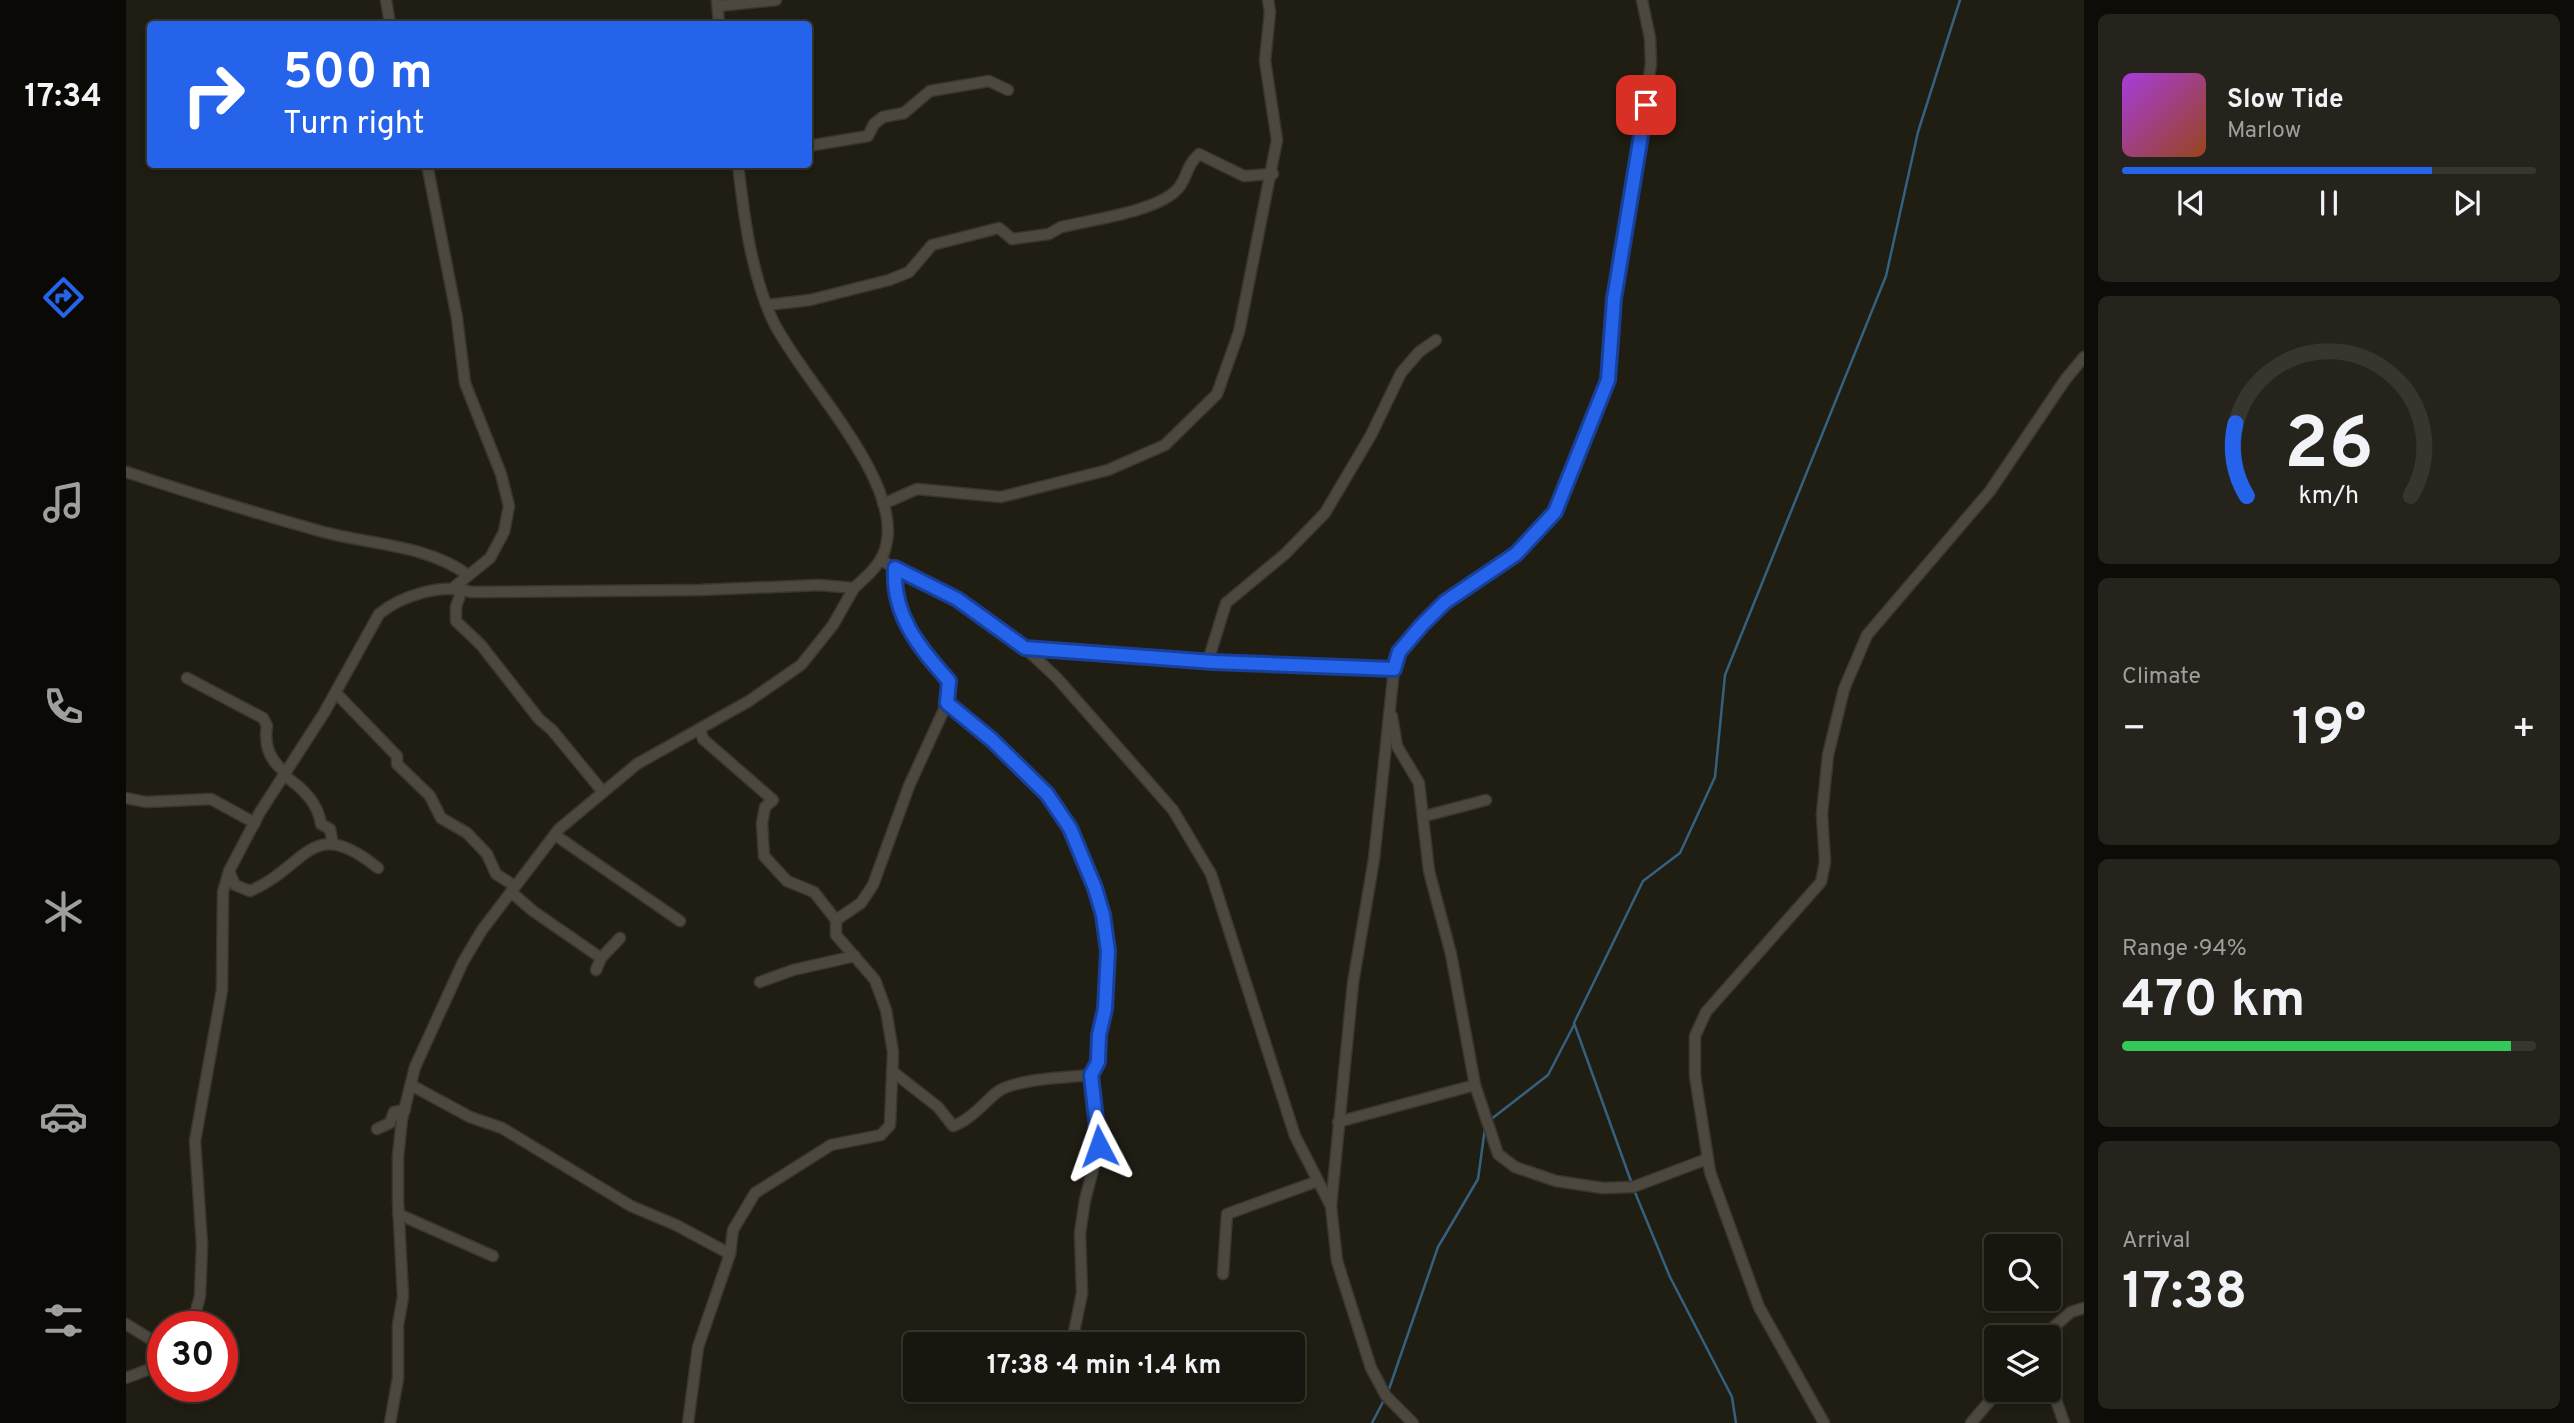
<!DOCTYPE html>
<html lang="en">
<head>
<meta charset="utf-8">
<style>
  :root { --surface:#18160e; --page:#25231c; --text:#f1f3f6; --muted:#9f9f9e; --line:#36352e; --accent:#2563eb }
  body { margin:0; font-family:Overpass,sans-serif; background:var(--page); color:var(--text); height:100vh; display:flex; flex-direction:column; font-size:26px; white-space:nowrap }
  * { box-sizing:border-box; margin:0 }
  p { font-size:23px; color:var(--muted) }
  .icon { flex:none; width:38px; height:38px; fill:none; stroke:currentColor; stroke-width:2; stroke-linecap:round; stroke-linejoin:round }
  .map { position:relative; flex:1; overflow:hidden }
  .details { display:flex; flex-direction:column; gap:14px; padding:14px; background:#0d0c08; width:490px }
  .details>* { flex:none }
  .top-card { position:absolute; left:21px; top:21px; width:665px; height:147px; border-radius:7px; box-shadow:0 4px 10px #0003,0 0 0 2px var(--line); background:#2563eb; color:#fff; overflow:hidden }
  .controls { position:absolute; left:1858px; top:1234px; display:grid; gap:14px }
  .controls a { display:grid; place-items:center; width:77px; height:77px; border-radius:7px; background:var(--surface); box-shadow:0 4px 10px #0003,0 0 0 2px var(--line); font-size:35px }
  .speed { position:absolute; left:21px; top:1311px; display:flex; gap:14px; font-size:35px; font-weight:700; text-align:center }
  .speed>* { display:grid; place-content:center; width:91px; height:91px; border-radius:50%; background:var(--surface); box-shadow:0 4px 10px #0003,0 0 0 2px var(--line); line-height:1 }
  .speed .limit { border:10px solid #d22; background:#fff; color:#111 }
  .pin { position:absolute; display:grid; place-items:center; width:60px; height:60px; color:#fff; margin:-30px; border-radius:14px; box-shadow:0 4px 10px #0006 }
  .me { position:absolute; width:77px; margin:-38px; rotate:356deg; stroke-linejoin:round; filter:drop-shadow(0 0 5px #0008) }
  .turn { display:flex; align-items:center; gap:24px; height:147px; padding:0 21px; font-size:32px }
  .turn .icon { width:91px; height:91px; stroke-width:2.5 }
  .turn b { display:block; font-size:49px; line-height:60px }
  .big { font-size:52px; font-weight:700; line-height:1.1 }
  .details .tile { flex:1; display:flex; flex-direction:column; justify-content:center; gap:10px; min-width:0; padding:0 24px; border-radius:10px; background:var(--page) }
  .details .dial { align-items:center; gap:0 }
  .dial svg { height:182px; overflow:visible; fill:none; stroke:var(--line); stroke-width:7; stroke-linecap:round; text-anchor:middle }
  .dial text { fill:var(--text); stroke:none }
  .song { display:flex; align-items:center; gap:21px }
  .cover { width:84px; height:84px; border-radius:10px; background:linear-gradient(135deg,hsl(280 70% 55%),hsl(20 70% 35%)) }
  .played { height:7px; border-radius:4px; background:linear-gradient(90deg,var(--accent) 75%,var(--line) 75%) }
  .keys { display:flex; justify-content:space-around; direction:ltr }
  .heat { display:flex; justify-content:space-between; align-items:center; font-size:38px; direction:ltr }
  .charge { height:10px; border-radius:5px; background:linear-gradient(90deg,#34c759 94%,var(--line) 0) }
  .trip { position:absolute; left:777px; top:1332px; width:402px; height:70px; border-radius:7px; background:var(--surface); box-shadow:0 4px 10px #0003,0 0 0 2px var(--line); font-weight:700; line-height:70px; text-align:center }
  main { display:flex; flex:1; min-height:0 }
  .tab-bar { display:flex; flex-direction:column; width:126px; justify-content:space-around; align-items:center; background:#0a0906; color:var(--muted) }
  .tab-bar .icon { width:49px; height:49px }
  .tab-bar .active { color:var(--accent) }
  .tab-bar b { font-size:32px; color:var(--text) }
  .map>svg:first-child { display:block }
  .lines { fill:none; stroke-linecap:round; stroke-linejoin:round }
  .stream { stroke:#356181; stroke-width:2.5 }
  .minor-casing { stroke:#393631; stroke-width:13 }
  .minor { stroke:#4c483e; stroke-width:10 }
  .route-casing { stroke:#184099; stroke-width:18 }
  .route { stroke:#2563eb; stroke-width:12 }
</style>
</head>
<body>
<main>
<nav class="tab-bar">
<b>17:34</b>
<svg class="icon active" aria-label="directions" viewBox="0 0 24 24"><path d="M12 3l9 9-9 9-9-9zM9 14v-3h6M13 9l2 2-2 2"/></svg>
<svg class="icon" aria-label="music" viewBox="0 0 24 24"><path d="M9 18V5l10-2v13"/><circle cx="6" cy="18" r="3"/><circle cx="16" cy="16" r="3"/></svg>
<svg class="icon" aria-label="phone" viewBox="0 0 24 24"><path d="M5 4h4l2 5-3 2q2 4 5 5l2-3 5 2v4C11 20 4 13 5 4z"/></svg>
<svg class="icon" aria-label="climate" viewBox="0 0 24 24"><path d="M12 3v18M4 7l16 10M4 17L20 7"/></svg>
<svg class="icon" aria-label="car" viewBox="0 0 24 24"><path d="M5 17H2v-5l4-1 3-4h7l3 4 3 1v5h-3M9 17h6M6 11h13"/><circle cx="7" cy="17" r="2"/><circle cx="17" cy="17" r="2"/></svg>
<svg class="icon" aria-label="filters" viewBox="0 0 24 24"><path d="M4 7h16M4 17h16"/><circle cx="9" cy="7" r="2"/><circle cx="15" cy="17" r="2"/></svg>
</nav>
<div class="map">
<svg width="1958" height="1423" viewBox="0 0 1958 1423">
  <rect width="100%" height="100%" fill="#201d13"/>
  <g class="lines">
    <!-- stream -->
    <g class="stream">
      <path d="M1364 1120 1422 1075 1448 1025"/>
      <path d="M1506 1184 1448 1023 1517 881 1554 853 1589 777 1599 675 1760 276 1792 132 1834 0"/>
      <path d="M1508 1190 1544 1277 1606 1397 1610 1423"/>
      <path d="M1262 1392 1312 1247 1352 1179 1359 1128"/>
      <path d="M1246 1423 1259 1398"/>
    </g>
    <!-- minor casing -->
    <g class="minor-casing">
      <g id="minor">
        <path d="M260 0 264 24"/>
        <path d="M591 1 593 24"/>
        <path d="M592 6 650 0"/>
        <path d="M682 146 742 136 748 124 757 117 778 113 804 91 863 81 882 90"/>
        <path d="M301 164 331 318 339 383 375 474 383 506 378 532 364 558 327 588"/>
        <path d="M641 305 684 300 763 280 783 272 806 245 873 228 886 239 923 234 935 227C964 220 1037 211 1054 186 1063 173 1059 168 1073 154L1118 176 1147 174"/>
        <path d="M0 472C64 493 129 513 194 531 243 545 300 544 342 575"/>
        <path d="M757 504 791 489 875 497 982 470 1039 445 1091 394 1113 332 1151 140 1139 61 1144 12 1142 0"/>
        <path d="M755 560 794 583 831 599 899 648 931 678 1047 810 1085 874 1169 1136 1205 1206 1211 1261 1245 1368 1260 1396 1287 1423"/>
        <path d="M769 568C766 618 793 646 823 681L821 703 866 740 921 794 944 828 969 888 977 915 982 951 980 1009 973 1035 972 1062 965 1075 973 1146 959 1200 954 1233 956 1293 946 1342"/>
        <path d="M336 589 330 607V621L355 645 413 719 426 730 477 792"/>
        <path d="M899 648 1082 661 1268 669"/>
        <path d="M1082 661 1100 603 1159 554 1199 513 1245 435 1275 373 1293 352 1310 340"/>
        <path d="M61 678 137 718 141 726C138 744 143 760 159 772"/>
        <path d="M210 693 271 756V764L304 796 315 818 341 833 361 854 370 874 389 886"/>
        <path d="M1266 716 1271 746 1293 783 1303 871 1325 954 1349 1085 1372 1154 1389 1167 1430 1181 1477 1188 1507 1187 1581 1159"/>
        <path d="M574 729 577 739 647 800 639 807 636 823 638 856 661 881 688 892 710 920"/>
        <path d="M157 775C176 787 192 802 195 824L204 829 207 844"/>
        <path d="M0 798 20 802 85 799 129 823"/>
        <path d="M1299 816 1360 800"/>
        <path d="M429 835 554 921"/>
        <path d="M103 871 109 885 124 891C181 867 185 813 252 868"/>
        <path d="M385 892 407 911 475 958"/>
        <path d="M470 970 475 958 494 938"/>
        <path d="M634 982 667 970 729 956"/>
        <path d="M766 1071 812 1107 827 1126C844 1120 856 1105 870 1093 885 1079 944 1077 965 1075"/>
        <path d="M285 1085 344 1117 376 1128 505 1206 550 1225 604 1254"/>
        <path d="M1212 1122 1349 1085"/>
        <path d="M251 1129 264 1123 268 1112 279 1110"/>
        <path d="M1205 1206 1227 983 1248 859 1268 669 1273 652 1296 625 1319 602 1390 554 1429 512 1482 380 1488 299 1525 64 1524 38 1516 0"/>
        <path d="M272 1214 367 1256"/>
        <path d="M1097 1274 1101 1214 1192 1181"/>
        <path d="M0 1324 37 1347"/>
        <path d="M66 1326 74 1296 76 1245 69 1141 96 990 97 892 103 871 134 812 198 713 253 614C276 595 317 583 345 592L574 590 693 585 728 588C741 576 756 564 760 546 777 480 675 379 647 321 625 273 618 217 612 164"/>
        <path d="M1916 1337 1945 1312 1958 1308"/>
        <path d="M0 1378 37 1364"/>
        <path d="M1923 1380 1938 1423"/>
        <path d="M264 1423 272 1378V1325L277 1297 272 1201V1157L276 1119 289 1067 337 962 356 930 433 829 511 764 623 701 675 665 707 625 728 588"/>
        <path d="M562 1423 572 1347 604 1254 607 1230 629 1193 705 1145 755 1135 764 1125 767 1052 760 1010 749 980 710 935V920L735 903 747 885 783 786 821 703"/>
        <path d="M1698 1423 1633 1307 1584 1172 1569 1076V1036L1580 1012 1695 882 1699 862 1696 814 1702 755 1718 689 1741 635 1864 491 1939 380 1958 357"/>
        <path d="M1845 1423 1873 1390"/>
      </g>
    </g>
    <!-- minor -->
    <use href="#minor" class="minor"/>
  </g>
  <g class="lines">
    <!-- route casing -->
    <g class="route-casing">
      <path id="route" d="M973 1146 965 1075 972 1062 973 1035 979 1009 982 951 977 915 969 888 944 828 921 794 866 740 821 703 823 681C794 648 766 616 769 568L831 599 899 648 1088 662 1268 669 1273 652 1296 625 1319 602 1390 554 1429 512 1482 380 1488 299 1520 105"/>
    </g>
    <!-- route -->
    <use href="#route" class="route"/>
  </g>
</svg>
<div class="controls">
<a><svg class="icon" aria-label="search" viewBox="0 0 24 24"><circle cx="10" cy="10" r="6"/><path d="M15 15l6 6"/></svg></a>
<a><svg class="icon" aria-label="layers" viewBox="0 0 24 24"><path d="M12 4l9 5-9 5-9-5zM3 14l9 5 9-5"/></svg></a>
</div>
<div class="speed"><div class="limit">30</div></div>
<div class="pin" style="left:1520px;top:105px;background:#d93025"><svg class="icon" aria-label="arrive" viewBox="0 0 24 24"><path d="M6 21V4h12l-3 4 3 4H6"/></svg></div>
<svg class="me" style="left:973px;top:1146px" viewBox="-20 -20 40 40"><path d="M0-17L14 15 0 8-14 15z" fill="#2563eb" stroke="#fff" stroke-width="4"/></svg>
<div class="trip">17:38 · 4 min · 1.4 km</div>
<div class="top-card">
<div class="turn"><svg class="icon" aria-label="right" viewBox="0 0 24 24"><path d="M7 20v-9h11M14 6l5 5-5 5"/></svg><div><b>500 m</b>Turn right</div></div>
</div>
</div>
<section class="details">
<div class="tile">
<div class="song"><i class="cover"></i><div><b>Slow Tide</b><p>Marlow</p></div></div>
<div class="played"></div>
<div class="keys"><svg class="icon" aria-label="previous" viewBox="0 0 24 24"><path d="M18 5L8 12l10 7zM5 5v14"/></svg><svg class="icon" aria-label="pause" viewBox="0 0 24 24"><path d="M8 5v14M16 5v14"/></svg><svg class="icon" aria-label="next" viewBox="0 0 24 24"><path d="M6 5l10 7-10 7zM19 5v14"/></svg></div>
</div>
<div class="tile dial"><svg viewBox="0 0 100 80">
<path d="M14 69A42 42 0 1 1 86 69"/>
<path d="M14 69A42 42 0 0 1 9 37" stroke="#2563eb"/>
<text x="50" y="56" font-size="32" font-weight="700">26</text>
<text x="50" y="72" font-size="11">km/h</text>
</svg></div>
<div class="tile"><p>Climate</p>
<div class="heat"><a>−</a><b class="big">19°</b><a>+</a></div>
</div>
<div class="tile"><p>Range · 94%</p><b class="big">470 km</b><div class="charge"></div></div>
<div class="tile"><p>Arrival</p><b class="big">17:38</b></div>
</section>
</main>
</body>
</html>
